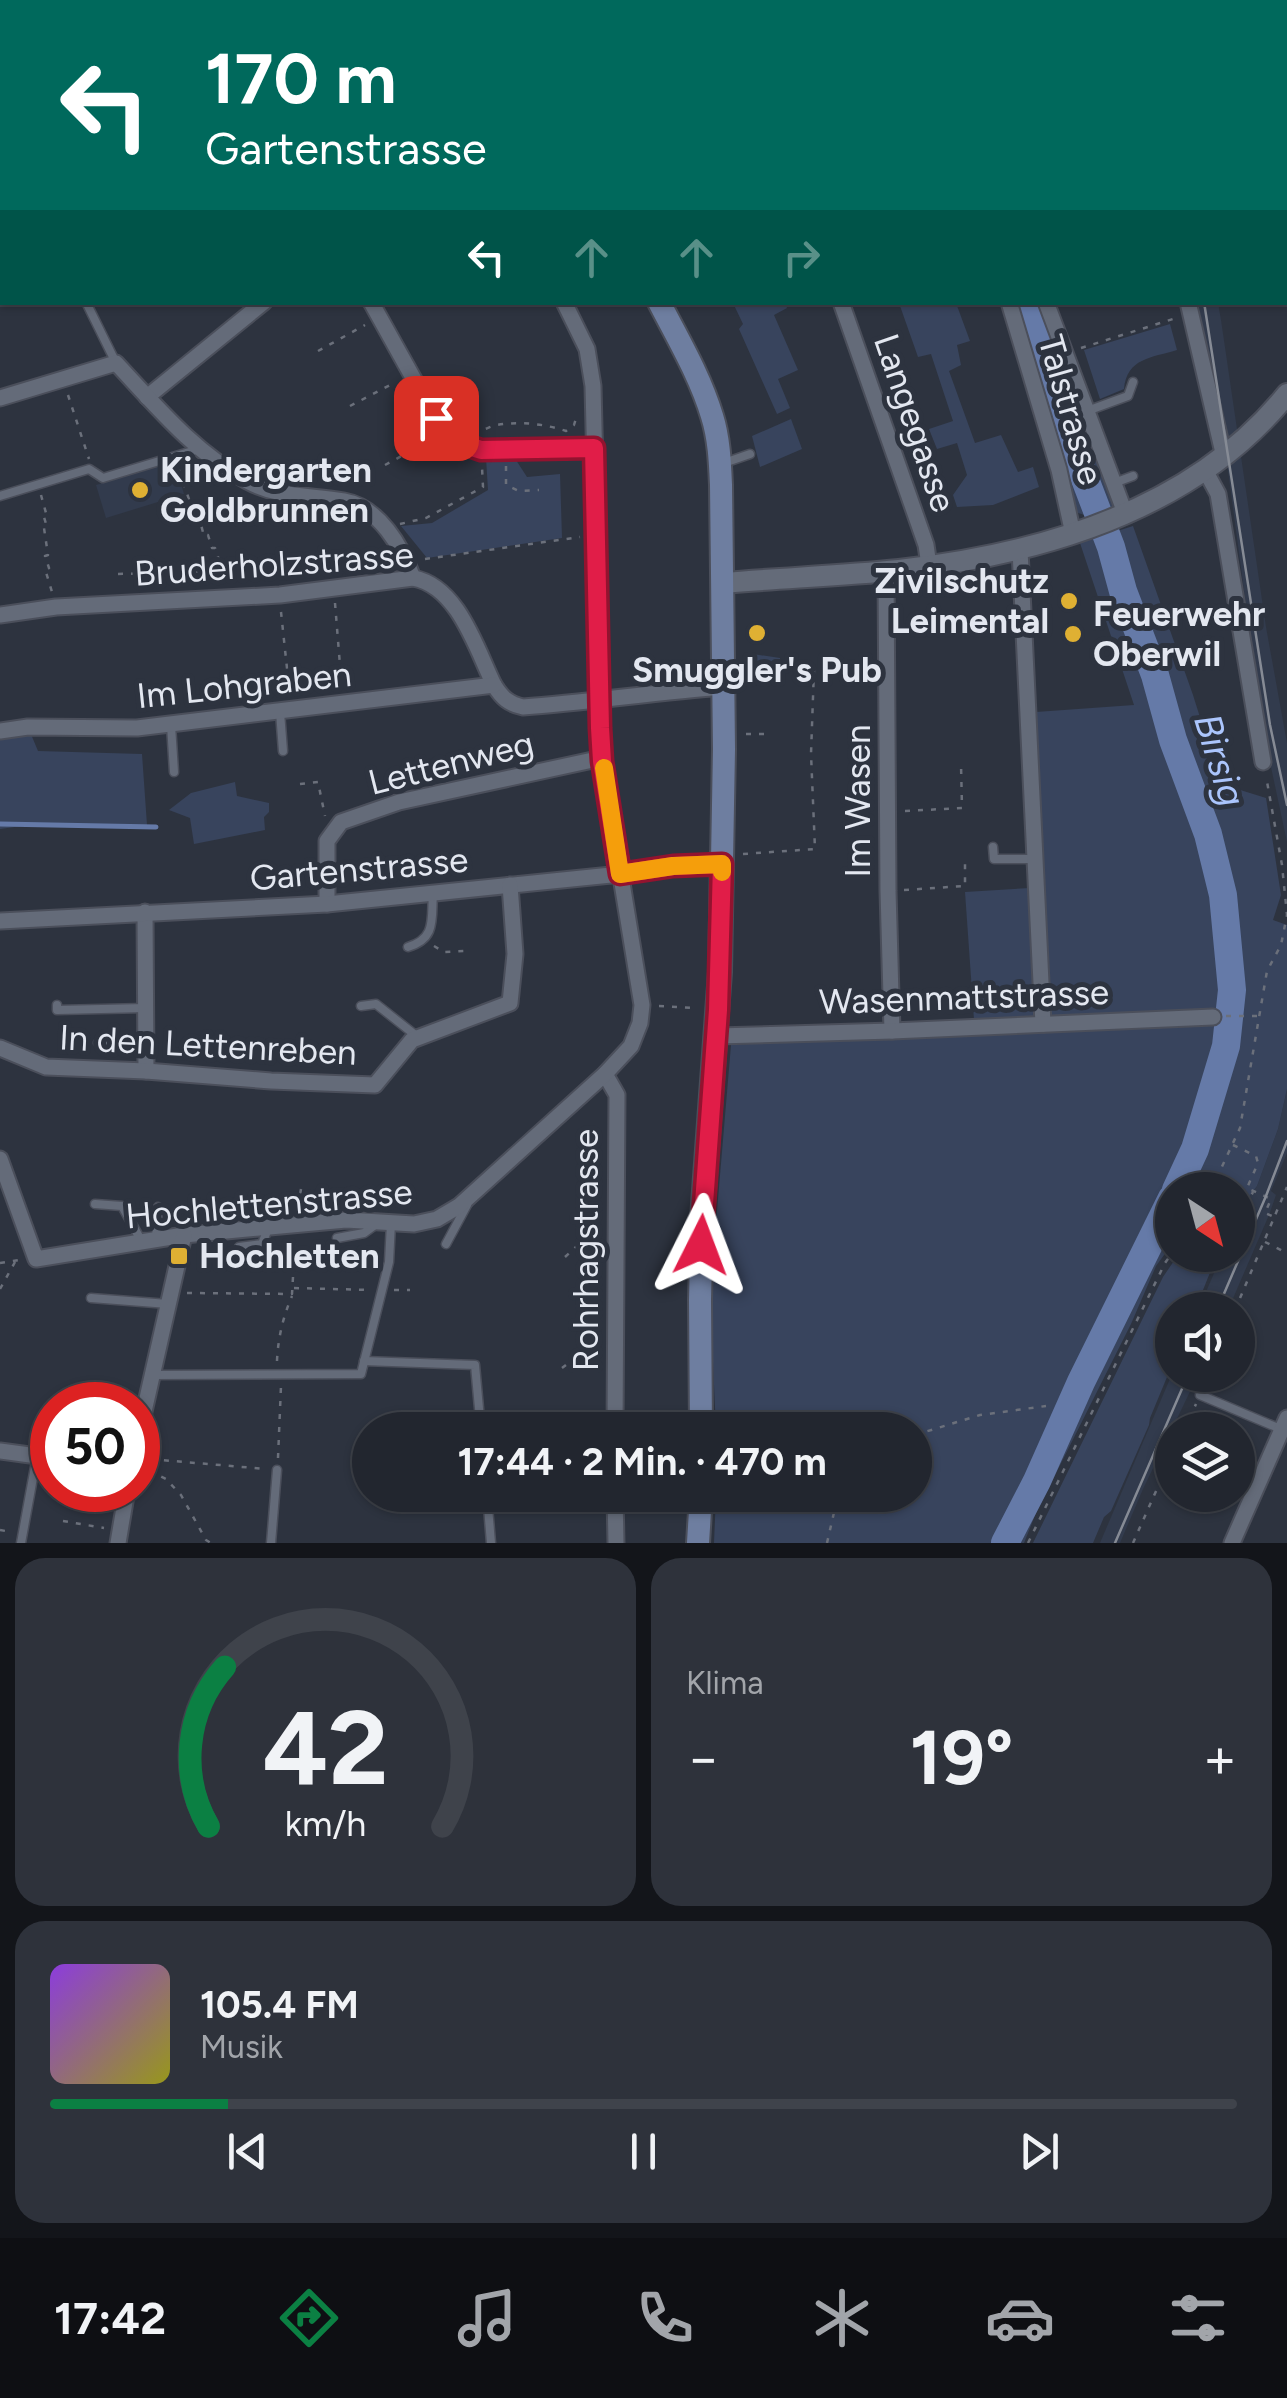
<!DOCTYPE html>
<html lang="de">
<head>
<meta charset="utf-8">
<style>
  :root { --surface:#22262f; --page:#2e323b; --text:#f1f3f6; --muted:#a2a5aa; --line:#3f434b; --accent:#0b8043 }
  body { margin:0; font-family:Figtree,sans-serif; background:var(--page); color:var(--text); height:100vh; display:flex; flex-direction:column; font-size:38px; white-space:nowrap }
  * { box-sizing:border-box; margin:0 }
  p { font-size:32px; color:var(--muted) }
  .icon { flex:none; width:55px; height:55px; fill:none; stroke:currentColor; stroke-width:2; stroke-linecap:round; stroke-linejoin:round }
  .map { position:relative; height:1543px; overflow:hidden }
  .drawer { display:flex; flex-direction:column; gap:15px; padding:15px; background:#13151a; flex:1 }
  .drawer>* { flex:none }
  .banner { position:absolute; left:0px; top:0px; width:1288px; height:305px; box-shadow:0 2px 8px #0004,0 0 0 2px var(--line); background:#00695c; color:#fff; overflow:hidden }
  .needle { width:65px; rotate:144deg }
  .tools { position:absolute; left:1155px; top:1172px; display:grid; gap:20px }
  .tools a { display:grid; place-items:center; width:100px; height:100px; border-radius:50%; background:var(--surface); box-shadow:0 2px 8px #0004,0 0 0 2px var(--line); font-size:50px }
  .speed { position:absolute; left:30px; top:1382px; display:flex; gap:20px; font-size:50px; font-weight:700; text-align:center }
  .speed>* { display:grid; place-content:center; width:130px; height:130px; border-radius:50%; background:var(--surface); box-shadow:0 2px 8px #0004,0 0 0 2px var(--line); line-height:1 }
  .speed .limit { border:15px solid #d22; background:#fff; color:#111 }
  .pin { position:absolute; display:grid; place-items:center; width:85px; height:85px; color:#fff; margin:-42px; border-radius:20px; box-shadow:0 5px 15px #0006 }
  .me { position:absolute; width:110px; margin:-55px; rotate:3deg; stroke-linejoin:round; filter:drop-shadow(0 0 8px #0008) }
  .turn { display:flex; align-items:center; gap:35px; height:210px; padding:0 40px; font-size:45px }
  .turn .icon { width:130px; height:130px; stroke-width:2.5 }
  .turn b { display:block; font-size:70px; line-height:85px }
  .lanes { display:flex; align-items:center; height:95px; padding:0 40px; background:#0003; justify-content:center; gap:50px; direction:ltr }
  .lanes .off { opacity:.35 }
  .big { font-size:75px; font-weight:700; line-height:1.1 }
  .drawer .card { flex:1; display:flex; flex-direction:column; justify-content:center; gap:15px; min-width:0; padding:0 35px; border-radius:30px; background:var(--page) }
  .drawer .dial { align-items:center; gap:0 }
  .dial svg { height:260px; overflow:visible; fill:none; stroke:var(--line); stroke-width:7; stroke-linecap:round; text-anchor:middle }
  .dial text { fill:var(--text); stroke:none }
  .song { display:flex; align-items:center; gap:30px }
  .cover { width:120px; height:120px; border-radius:15px; background:linear-gradient(135deg,hsl(270 70% 55%),hsl(60 70% 35%)) }
  .played { height:10px; border-radius:5px; background:linear-gradient(90deg,var(--accent) 15%,var(--line) 15%) }
  .keys { display:flex; justify-content:space-around; direction:ltr }
  .heat { display:flex; justify-content:space-between; align-items:center; font-size:55px; direction:ltr }
  .drawer .tiles { flex:1; display:grid; gap:15px; grid-template-columns:1fr 1fr }
  .card:last-child { grid-column:span 2 }
  .trip { position:absolute; left:352px; top:1412px; width:580px; height:100px; border-radius:50px; background:var(--surface); box-shadow:0 2px 8px #0004,0 0 0 2px var(--line); font-weight:700; line-height:100px; text-align:center }
  .menu { display:flex; height:160px; justify-content:space-around; align-items:center; background:#0e0f13; color:var(--muted) }
  .menu .icon { width:70px; height:70px }
  .menu .on { color:var(--accent) }
  .menu b { font-size:45px; color:var(--text) }
  .map>svg:first-child { display:block }
  .built { fill:#323b4d }
  .green { fill:#38445d }
  .lines { fill:none; stroke-linecap:round; stroke-linejoin:round }
  .stream { stroke:#657aa8; stroke-width:5 }
  .river { stroke:#657aa8; stroke-width:28 }
  .service-casing { stroke:#4b4f5b; stroke-width:11 }
  .minor-casing { stroke:#4b4f5b; stroke-width:19 }
  .tertiary-casing { stroke:#4b4f5b; stroke-width:24 }
  .secondary-casing { stroke:#4b4f5b; stroke-width:26 }
  .path { stroke:#6b707b; stroke-width:2.5; stroke-dasharray:5 8; stroke-linecap:butt }
  .service { stroke:#646b79; stroke-width:8 }
  .minor { stroke:#646b79; stroke-width:15 }
  .tertiary { stroke:#646b79; stroke-width:20 }
  .secondary { stroke:#6e7ea0; stroke-width:22 }
  .tram { stroke:#868b95; stroke-width:2.5 }
  .route-casing { stroke:#92132f; stroke-width:25 }
  .route { stroke:#e11d48; stroke-width:18 }
  .slow { stroke:#f59e0b; stroke-width:18 }
  .poi-dot { fill:#dfb033; stroke:#2d333f; stroke-width:4 }
  .labels { text-anchor:middle; stroke-width:10; stroke-linejoin:round; paint-order:stroke }
  .street-label { font-size:35px; fill:#e3e7f0; stroke:#2d333f }
  .poi-label { font-size:35px; font-weight:bold; fill:#e3e7f0; stroke:#2d333f; text-anchor:start }
  .water-label { font-size:38px; font-style:italic; fill:#abc5fc; stroke:#2d333f }
</style>
</head>
<body>
<div class="map">
<svg width="1287" height="1543" viewBox="0 0 1287 1543">
  <rect width="100%" height="100%" fill="#2d333f"/>
  <!-- built -->
  <g class="built">
    <path d="M1198 303H1218L1221 320 1266 627 1287 743V842L1262 725 1222 426Z"/>
    <path d="M174 461 184 494 106 518 96 485Z"/>
    <path d="M1287 1089V1153L1271 1191 1276 1195 1269 1215 1228 1310H1198L1222 1255H1238V1219L1243 1205 1257 1186 1278 1129Z"/>
    <path d="M1172 1374 1198 1375 1143 1489 1120 1543H1100Z"/>
  </g>
  <!-- green -->
  <g class="green">
    <path d="M0 0H432L428 2H2V153L0 150Z"/>
    <path d="M733 303H785L787 308 774 315 798 370 778 379 790 408 777 414 739 329 743 324Z"/>
    <path d="M899 303H956L970 341 957 345 961 365 949 371 975 443 1001 435 1018 472 1033 467 1039 487 993 505 957 507 953 495 967 475 957 443 937 449 929 429 953 421 931 354 918 357Z"/>
    <path d="M1015 303H1041L1116 504 1094 518 1075 512 1049 408Z"/>
    <path d="M1170 324 1177 350C1151 358 1127 358 1124 389L1100 399 1084 350Z"/>
    <path d="M791 419 802 449 760 467 752 436Z"/>
    <path d="M514 457 527 477 560 474 562 538 427 558 401 526 432 523 488 490 486 458Z"/>
    <path d="M1133 526 1193 695 1221 784 1266 798 1281 895 1273 920 1287 925V1089L1278 1129 1257 1186 1243 1205 1238 1204V1190H1172V1244L1156 1266 1131 1324 1036 1513 1024 1543H714L716 1495H915V1430H716L710 1294 731 1045 1050 1028 1036 712 1134 705 1080 543Z"/>
    <path d="M746 653 780 658V683H746Z"/>
    <path d="M28 727 38 751 142 754 147 825 22 826 0 829V731Z"/>
    <path d="M235 782 237 796 269 803V812L264 817 265 830 194 844 190 818 169 810 191 793Z"/>
    <path d="M1030 888 1038 1018 974 1020 965 892Z"/>
    <path d="M1178 1255H1217L1195 1310H1172V1365L1150 1418 1149 1425 1111 1511 1104 1517 1093 1543H1033L1163 1277Z"/>
  </g>
  <g class="lines">
    <!-- stream -->
    <path class="stream" d="M0 824 156 827"/>
    <!-- river -->
    <g class="river">
      <path d="M937 0 938 2"/>
      <path d="M1026 302 1085 479 1111 547 1123 591 1155 675 1173 740 1208 834 1223 895 1232 990 1226 1046 1195 1149 1176 1190"/>
      <path d="M1005 1543 1037 1481 1081 1382 1172 1198"/>
    </g>
    <!-- service casing -->
    <g class="service-casing">
      <g id="service">
        <path d="M1285 226 1287 225"/>
        <path d="M86 302 116 363"/>
        <path d="M1087 411 1128 396 1133 382"/>
        <path d="M724 463 750 454"/>
        <path d="M1114 483 1133 476"/>
        <path d="M0 496 89 469 103 478 199 449"/>
        <path d="M280 712 283 751"/>
        <path d="M171 725 174 772"/>
        <path d="M993 847 994 859H1036"/>
        <path d="M408 947C437 938 431 919 433 893"/>
        <path d="M57 1005V1010L146 1008"/>
        <path d="M361 1006 376 1004 419 1038"/>
        <path d="M98 1043 146 1040"/>
        <path d="M95 1204 122 1206 142 1242"/>
        <path d="M337 1238 364 1233 375 1225"/>
        <path d="M156 1239 158 1207"/>
        <path d="M446 1244 467 1205"/>
        <path d="M239 1247 262 1244 269 1226"/>
        <path d="M91 1298 168 1304"/>
        <path d="M364 1361 475 1365 481 1430"/>
        <path d="M152 1375 361 1374 389 1262 391 1223"/>
        <path d="M1200 1395 1283 1430"/>
        <path d="M487 1495 491 1543"/>
        <path d="M21 1543 37 1456"/>
        <path d="M271 1543 277 1470"/>
      </g>
    </g>
    <!-- minor casing -->
    <g class="minor-casing">
      <g id="minor">
        <path d="M739 0 740 2"/>
        <path d="M919 0 920 2"/>
        <path d="M580 2 585 0"/>
        <path d="M953 2V0"/>
        <path d="M1100 2V0"/>
        <path d="M1166 2V0"/>
        <path d="M1285 99H1287"/>
        <path d="M1285 240 1287 246"/>
        <path d="M371 302 436 419C448 436 461 444 481 450L595 448"/>
        <path d="M841 302 926 545 929 565"/>
        <path d="M1009 302 1059 470 1073 534"/>
        <path d="M1046 302 1125 513"/>
        <path d="M1188 302 1224 457"/>
        <path d="M147 397 264 302"/>
        <path d="M0 398 116 363C157 407 194 452 247 481 278 498 311 495 344 501 379 507 402 547 413 578"/>
        <path d="M1205 470 1218 494 1263 762"/>
        <path d="M1020 550 1043 1024"/>
        <path d="M886 571 888 891 892 1031"/>
        <path d="M0 615 56 607 280 595 413 578C458 586 476 648 494 685 502 698 509 704 523 707 590 702 657 692 724 687"/>
        <path d="M0 731 28 727 137 728 494 685"/>
        <path d="M327 904V841L341 822 399 802 602 758"/>
        <path d="M145 912 146 1071"/>
        <path d="M0 921 327 904 621 874 673 866 722 864"/>
        <path d="M717 1036 892 1031 1213 1017"/>
        <path d="M0 1048 46 1067 146 1071 271 1081 375 1085 412 1040 510 1003 515 954 510 885"/>
        <path d="M605 1074 617 1095 615 1430"/>
        <path d="M0 1159 36 1259 184 1235 346 1220 414 1224 437 1219 459 1206 605 1074 631 1046 640 1023 642 1005 602 761 593 386 587 349 564 302"/>
        <path d="M138 1438 184 1235"/>
        <path d="M0 1451 52 1458"/>
        <path d="M615 1495 616 1543"/>
        <path d="M118 1543 127 1490"/>
        <path d="M1232 1543 1287 1418"/>
      </g>
    </g>
    <!-- tertiary casing -->
    <g class="tertiary-casing">
      <path id="tertiary" d="M723 583C781 578 840 576 899 570 1042 554 1194 510 1287 394"/>
    </g>
    <!-- secondary casing -->
    <g class="secondary-casing">
      <g id="secondary">
        <path d="M506 0 507 2"/>
        <path d="M659 302C678 339 700 376 712 416 719 438 720 462 721 485L724 749 720 972 702 1218 700 1300 701 1430"/>
        <path d="M698 1543 701 1495"/>
      </g>
    </g>
    <!-- path -->
    <g class="path">
      <path d="M158 0V2"/>
      <path d="M831 0 832 2"/>
      <path d="M1200 2V0"/>
      <path d="M1252 2 1253 0"/>
      <path d="M0 156 2 158"/>
      <path d="M1081 348 1173 319"/>
      <path d="M318 351 365 325"/>
      <path d="M68 395 89 459"/>
      <path d="M350 406 396 382"/>
      <path d="M450 411 462 404"/>
      <path d="M473 429C484 432 487 427 497 425 520 421 545 424 566 431L574 425 577 415"/>
      <path d="M385 465 431 440"/>
      <path d="M506 466V485L519 491 539 490"/>
      <path d="M179 470 193 511 197 510 204 536 208 535 212 548H215L219 560 223 559 229 582"/>
      <path d="M41 495 46 513 43 514 47 527 44 528 48 555 45 556 49 568 45 569 52 592"/>
      <path d="M400 524 426 518 483 487 482 467"/>
      <path d="M425 559 580 537"/>
      <path d="M118 574 225 571"/>
      <path d="M335 603 342 690"/>
      <path d="M281 612 289 687 283 696"/>
      <path d="M746 734H770"/>
      <path d="M300 784 318 782 325 816"/>
      <path d="M905 811 962 808 961 764"/>
      <path d="M743 854 815 849 811 754 814 669 873 666"/>
      <path d="M904 890 965 886V860"/>
      <path d="M434 946 444 952 465 951"/>
      <path d="M659 1006 696 1008"/>
      <path d="M1226 1016H1258"/>
      <path d="M1233 1145 1256 1156 1258 1163 1247 1188 1271 1199 1265 1213 1274 1217"/>
      <path d="M301 1189 300 1195 326 1196 344 1204"/>
      <path d="M1211 1190 1240 1128 1267 971 1281 945 1287 915 1282 865 1266 776"/>
      <path d="M1246 1206 1253 1192"/>
      <path d="M572 1214 591 1233 601 1228"/>
      <path d="M1265 1242 1287 1253"/>
      <path d="M565 1257 590 1234"/>
      <path d="M0 1263 20 1260"/>
      <path d="M294 1288 371 1290"/>
      <path d="M0 1289 15 1262"/>
      <path d="M394 1290H410"/>
      <path d="M187 1293 292 1294 295 1243"/>
      <path d="M1235 1310 1287 1187"/>
      <path d="M277 1361C278 1338 283 1317 292 1296"/>
      <path d="M562 1368 598 1340"/>
      <path d="M1205 1383 1208 1375"/>
      <path d="M568 1419 598 1418"/>
      <path d="M1184 1430 1196 1404"/>
      <path d="M915 1435 980 1415 1046 1406"/>
      <path d="M138 1458 266 1469"/>
      <path d="M278 1458 281 1386"/>
      <path d="M138 1465 166 1479 181 1495 206 1540 211 1543"/>
      <path d="M63 1521 104 1528"/>
      <path d="M0 1530 11 1532"/>
      <path d="M827 1543 838 1495"/>
      <path d="M1028 1543 1165 1263 1172 1253"/>
      <path d="M1133 1543 1172 1455"/>
    </g>
    <!-- service -->
    <use href="#service" class="service"/>
    <!-- minor -->
    <use href="#minor" class="minor"/>
    <!-- tertiary -->
    <use href="#tertiary" class="tertiary"/>
    <!-- secondary -->
    <use href="#secondary" class="secondary"/>
    <!-- tram -->
    <g class="tram">
      <path d="M1183 2 1184 0"/>
      <path d="M1204 302 1270 725 1287 805"/>
      <path d="M1217 1310 1266 1196 1287 1141"/>
      <path d="M1115 1543 1188 1375"/>
    </g>
  </g>
  <g class="lines">
    <!-- route casing -->
    <g class="route-casing">
      <path id="route" d="M436 418C448 436 461 444 481 450L594 448 600 728 602 761 620 874 673 866 722 864 718 1010 701 1245"/>
    </g>
    <!-- route -->
    <use href="#route" class="route"/>
    <!-- slow -->
    <path class="slow" d="M604 768 620 874 673 866 722 864V872"/>
  </g>
  <!-- markers -->
  <g class="poi-dot">
    <circle cx="140" cy="490" r="10"/>
    <circle cx="1069" cy="601" r="10"/>
    <circle cx="757" cy="633" r="10"/>
    <circle cx="1073" cy="634" r="10"/>
    <rect x="169" y="1246" width="20" height="20" rx="5"/>
  </g>
  <g class="labels">
    <!-- street labels -->
    <g class="street-label">
      <text transform="translate(1071 410) rotate(74)" y="12">Talstrasse</text>
      <text transform="translate(915 423) rotate(71)" y="12">Langegasse</text>
      <text transform="translate(274 564) rotate(-4)" y="12">Bruderholzstrasse</text>
      <text transform="translate(244 685) rotate(-6)" y="12">Im Lohgraben</text>
      <text transform="translate(451 763) rotate(-14)" y="12">Lettenweg</text>
      <text transform="translate(858 801) rotate(-90)" y="12">Im Wasen</text>
      <text transform="translate(359 869) rotate(-5)" y="12">Gartenstrasse</text>
      <text transform="translate(964 997) rotate(-2)" y="12">Wasenmattstrasse</text>
      <text transform="translate(208 1045) rotate(3)" y="12">In den Lettenreben</text>
      <text transform="translate(269 1204) rotate(-5)" y="12">Hochlettenstrasse</text>
      <text transform="translate(586 1250) rotate(-90)" y="12">Rohrhagstrasse</text>
    </g>
    <!-- poi labels -->
    <g class="poi-label">
      <text x="160" y="482">Kindergarten<tspan x="160" dy="40">Goldbrunnen</tspan></text>
      <text x="1049" y="593" text-anchor="end">Zivilschutz<tspan x="1049" dy="40">Leimental</tspan></text>
      <text x="1093" y="626">Feuerwehr<tspan x="1093" dy="40">Oberwil</tspan></text>
      <text x="757" y="682" text-anchor="middle">Smuggler's Pub</text>
      <text x="199" y="1268">Hochletten</text>
    </g>
    <!-- water labels -->
    <g class="water-label">
      <text transform="translate(1220 760) rotate(73)" y="13">Birsig</text>
    </g>
  </g>
</svg>
<div class="tools">
<a><svg class="needle" viewBox="-14 -14 28 28"><path d="M0-13l5 13h-10z" fill="#e53935"/><path d="M0 13l5-13h-10z" fill="#a2a5aa"/></svg></a>
<a><svg class="icon" aria-label="sound" viewBox="0 0 24 24"><path d="M4 9h4l5-4v14l-5-4H4zM17 9q2 3 0 6"/></svg></a>
<a><svg class="icon" aria-label="layers" viewBox="0 0 24 24"><path d="M12 4l9 5-9 5-9-5zM3 14l9 5 9-5"/></svg></a>
</div>
<div class="speed"><div class="limit">50</div></div>
<div class="pin" style="left:436px;top:418px;background:#d93025"><svg class="icon" aria-label="arrive" viewBox="0 0 24 24"><path d="M6 21V4h12l-3 4 3 4H6"/></svg></div>
<svg class="me" style="left:701px;top:1245px" viewBox="-20 -20 40 40"><path d="M0-17L14 15 0 8-14 15z" fill="#e11d48" stroke="#fff" stroke-width="4"/></svg>
<div class="trip">17:44 · 2 Min. · 470 m</div>
<div class="banner">
<div class="turn"><svg class="icon" aria-label="left" viewBox="0 0 24 24"><path d="M17 20v-9H6M10 6l-5 5 5 5"/></svg><div><b>170 m</b>Gartenstrasse</div></div>
<div class="lanes"><svg class="icon" aria-label="left" viewBox="0 0 24 24"><path d="M17 20v-9H6M10 6l-5 5 5 5"/></svg><svg class="icon off" aria-label="ahead" viewBox="0 0 24 24"><path d="M12 20V5M6 11l6-6 6 6"/></svg><svg class="icon off" aria-label="ahead" viewBox="0 0 24 24"><path d="M12 20V5M6 11l6-6 6 6"/></svg><svg class="icon off" aria-label="right" viewBox="0 0 24 24"><path d="M7 20v-9h11M14 6l5 5-5 5"/></svg></div>
</div>
</div>
<section class="drawer">
<div class="tiles">
<div class="card dial"><svg viewBox="0 0 100 80">
<path d="M14 69A42 42 0 1 1 86 69"/>
<path d="M14 69A42 42 0 0 1 19 20" stroke="#0b8043"/>
<text x="50" y="56" font-size="32" font-weight="700">42</text>
<text x="50" y="72" font-size="11">km/h</text>
</svg></div>
<div class="card"><p>Klima</p>
<div class="heat"><a>−</a><b class="big">19°</b><a>+</a></div>
</div>
<div class="card">
<div class="song"><i class="cover"></i><div><b>105.4 FM</b><p>Musik</p></div></div>
<div class="played"></div>
<div class="keys"><svg class="icon" aria-label="previous" viewBox="0 0 24 24"><path d="M18 5L8 12l10 7zM5 5v14"/></svg><svg class="icon" aria-label="pause" viewBox="0 0 24 24"><path d="M8 5v14M16 5v14"/></svg><svg class="icon" aria-label="next" viewBox="0 0 24 24"><path d="M6 5l10 7-10 7zM19 5v14"/></svg></div>
</div>
</div>
</section>
<nav class="menu">
<b>17:42</b>
<svg class="icon on" aria-label="directions" viewBox="0 0 24 24"><path d="M12 3l9 9-9 9-9-9zM9 14v-3h6M13 9l2 2-2 2"/></svg>
<svg class="icon" aria-label="music" viewBox="0 0 24 24"><path d="M9 18V5l10-2v13"/><circle cx="6" cy="18" r="3"/><circle cx="16" cy="16" r="3"/></svg>
<svg class="icon" aria-label="phone" viewBox="0 0 24 24"><path d="M5 4h4l2 5-3 2q2 4 5 5l2-3 5 2v4C11 20 4 13 5 4z"/></svg>
<svg class="icon" aria-label="climate" viewBox="0 0 24 24"><path d="M12 3v18M4 7l16 10M4 17L20 7"/></svg>
<svg class="icon" aria-label="car" viewBox="0 0 24 24"><path d="M5 17H2v-5l4-1 3-4h7l3 4 3 1v5h-3M9 17h6M6 11h13"/><circle cx="7" cy="17" r="2"/><circle cx="17" cy="17" r="2"/></svg>
<svg class="icon" aria-label="filters" viewBox="0 0 24 24"><path d="M4 7h16M4 17h16"/><circle cx="9" cy="7" r="2"/><circle cx="15" cy="17" r="2"/></svg>
</nav>
</body>
</html>
